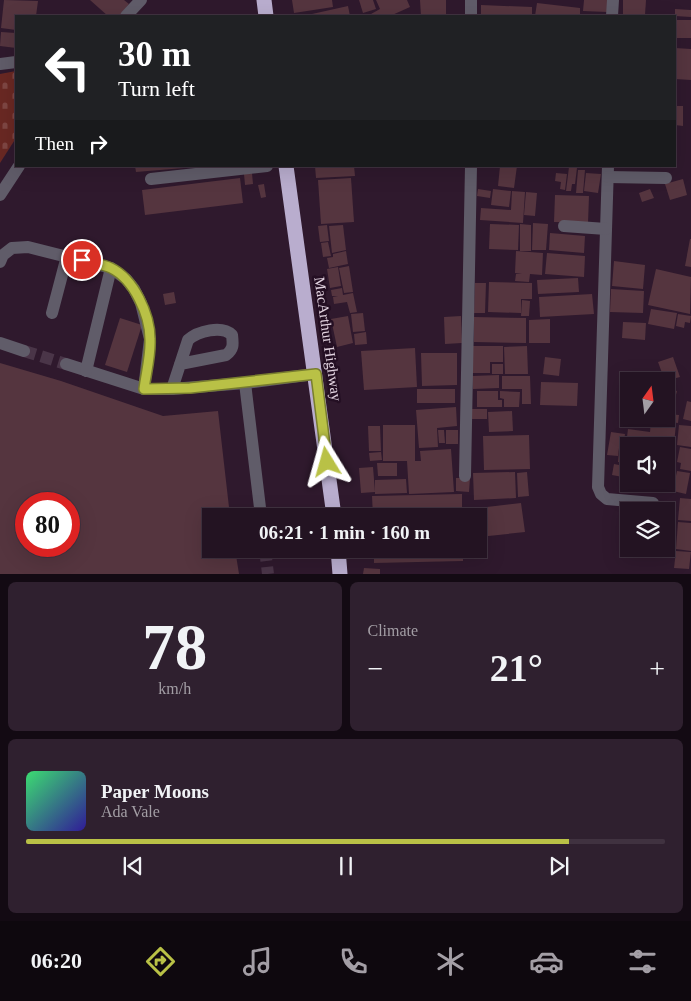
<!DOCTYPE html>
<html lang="en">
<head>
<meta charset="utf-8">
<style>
  :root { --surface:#231322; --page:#2f202f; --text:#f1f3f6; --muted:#a39ea5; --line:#403240; --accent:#b9c146 }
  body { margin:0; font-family:"Times New Roman",serif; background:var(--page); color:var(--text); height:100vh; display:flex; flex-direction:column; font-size:19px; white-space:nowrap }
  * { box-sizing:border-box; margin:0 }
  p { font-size:16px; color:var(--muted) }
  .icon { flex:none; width:28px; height:28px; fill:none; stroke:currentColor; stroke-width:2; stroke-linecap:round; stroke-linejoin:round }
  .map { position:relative; height:574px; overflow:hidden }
  .sheet { display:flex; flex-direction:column; gap:8px; padding:8px; background:#130a13; flex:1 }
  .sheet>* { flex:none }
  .banner { position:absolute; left:15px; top:15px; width:661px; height:152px; border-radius:0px; box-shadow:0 5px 20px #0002,0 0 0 1px var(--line); background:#202124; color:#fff; overflow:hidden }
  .needle { width:32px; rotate:14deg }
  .tools { position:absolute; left:620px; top:372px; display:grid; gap:10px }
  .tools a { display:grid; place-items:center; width:55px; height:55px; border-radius:0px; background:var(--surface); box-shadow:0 5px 20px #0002,0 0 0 1px var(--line); font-size:25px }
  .speed { position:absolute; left:15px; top:492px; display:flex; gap:10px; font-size:25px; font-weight:700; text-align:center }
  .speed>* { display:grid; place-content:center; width:65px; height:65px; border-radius:50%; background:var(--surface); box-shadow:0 5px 20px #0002,0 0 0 1px var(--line); line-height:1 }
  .speed .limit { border:8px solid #d22; background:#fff; color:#111 }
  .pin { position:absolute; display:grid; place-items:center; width:42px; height:42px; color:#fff; margin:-21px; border:2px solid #fff; border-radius:50%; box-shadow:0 1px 5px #0007 }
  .me { position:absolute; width:55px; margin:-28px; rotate:352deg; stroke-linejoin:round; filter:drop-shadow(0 0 4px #0008) }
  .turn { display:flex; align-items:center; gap:18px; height:105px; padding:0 20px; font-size:22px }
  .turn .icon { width:65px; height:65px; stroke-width:2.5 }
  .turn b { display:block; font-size:35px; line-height:42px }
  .then { display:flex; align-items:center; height:48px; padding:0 20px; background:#0003; gap:10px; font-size:19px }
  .big { font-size:38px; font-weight:800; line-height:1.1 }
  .sheet .tile { flex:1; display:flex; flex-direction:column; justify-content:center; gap:8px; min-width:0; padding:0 18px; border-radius:8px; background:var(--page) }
  .sheet .dial { align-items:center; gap:0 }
  .dial b { font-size:65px; line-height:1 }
  .song { display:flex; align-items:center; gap:15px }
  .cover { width:60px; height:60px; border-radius:8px; background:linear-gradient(135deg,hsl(140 70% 55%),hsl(250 70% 35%)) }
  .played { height:5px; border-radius:2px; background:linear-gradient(90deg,var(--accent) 85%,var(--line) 85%) }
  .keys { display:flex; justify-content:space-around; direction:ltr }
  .heat { display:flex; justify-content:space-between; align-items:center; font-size:28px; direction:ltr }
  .sheet .tiles { flex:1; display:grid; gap:8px; grid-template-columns:1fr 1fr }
  .tile:last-child { grid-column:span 2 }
  .trip { position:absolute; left:202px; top:508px; width:285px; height:50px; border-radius:0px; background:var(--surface); box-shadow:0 5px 20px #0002,0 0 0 1px var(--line); font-weight:800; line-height:50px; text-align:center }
  .tabs { display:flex; height:80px; justify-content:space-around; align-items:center; background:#0e080e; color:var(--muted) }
  .tabs .icon { width:35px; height:35px }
  .tabs .active { color:var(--accent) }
  .tabs b { font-size:22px; color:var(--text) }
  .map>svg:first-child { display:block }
  .cemetery { fill:url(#cemetery-stones) }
  .building { fill:#55353f; fill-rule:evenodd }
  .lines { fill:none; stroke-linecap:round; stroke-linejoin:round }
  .minor-tunnel { stroke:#4a3548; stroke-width:12; stroke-dasharray:12 6; stroke-linecap:butt }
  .minor { stroke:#605c69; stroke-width:12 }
  .highway { stroke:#b9adce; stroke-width:15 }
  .route-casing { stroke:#787d2e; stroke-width:12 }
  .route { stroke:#b9c146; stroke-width:9 }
  .labels { text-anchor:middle; stroke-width:5; stroke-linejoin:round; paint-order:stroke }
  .street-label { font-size:15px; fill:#e2d3e0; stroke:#240f23 }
</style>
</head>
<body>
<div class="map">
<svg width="691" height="574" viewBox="0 0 691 574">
  <defs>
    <pattern id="cemetery-stones" width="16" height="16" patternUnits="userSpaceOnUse" patternTransform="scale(1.25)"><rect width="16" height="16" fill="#692823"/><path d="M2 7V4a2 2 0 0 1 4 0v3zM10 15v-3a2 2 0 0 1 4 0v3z" fill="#7e4643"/></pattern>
  </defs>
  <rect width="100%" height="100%" fill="#2f192d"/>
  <!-- cemetery -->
  <path class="cemetery" d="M16 71V138L0 163V74Z"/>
  <!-- building -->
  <g class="building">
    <path d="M4 0 38 1 36 16H16V30L1 28Z"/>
    <path d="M90 0H124L129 4 119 16H108Z"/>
    <path d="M292 0H332L333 7 294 13Z"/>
    <path d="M359 0H373L376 9 363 13Z"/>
    <path d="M376 0H407L410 7 390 16H372L371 14 380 9Z"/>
    <path d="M420 0H446V16H421Z"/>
    <path d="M584 0H607V12L583 11Z"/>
    <path d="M623 0H646L645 15 623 14Z"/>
    <path d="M537 3 580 8V16H535Z"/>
    <path d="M481 5 532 7V16H481Z"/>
    <path d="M348 6 350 16H312V14Z"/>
    <path d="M675 9 691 10V17L675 16Z"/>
    <rect x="675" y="20" width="16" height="18"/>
    <path d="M1 32 16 33V48L0 46Z"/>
    <path d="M675 48 691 49V80L675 79Z"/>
    <path d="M675 106H683V126L675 125Z"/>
    <path d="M135 166H184V168L136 172Z"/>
    <path d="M315 166H354L355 176 316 178Z"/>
    <path d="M500 166H517L514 188 498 186Z"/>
    <path d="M569 167 577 168 575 184H572L571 191H566Z"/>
    <path d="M578 170H585L583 193H576Z"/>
    <path d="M252 173 253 184 245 185 244 174Z"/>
    <path d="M556 173 567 174 565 190 560 189 561 182 555 181Z"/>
    <path d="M586 173 601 174 598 193 584 191Z"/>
    <path d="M240 178 243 203 145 215 142 190Z"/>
    <path d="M351 178 354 222 321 224 318 180Z"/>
    <path d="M683 179 687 195 670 200 665 184Z"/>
    <path d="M264 184 266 197 261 198 258 185Z"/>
    <path d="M478 189 491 191 490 198 477 196Z"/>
    <path d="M493 189 511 191 509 207 491 205Z"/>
    <path d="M650 189 654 198 642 202 639 193Z"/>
    <path d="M512 191 525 192 523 223 480 220 481 208 511 210Z"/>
    <path d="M526 192 537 193 535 216 524 215Z"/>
    <path d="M555 195 589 196 588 223 554 222Z"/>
    <path d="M533 223 548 224 546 250H532Z"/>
    <path d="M490 224 519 225 518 250 489 249Z"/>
    <path d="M520 224 531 225V251H520Z"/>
    <path d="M327 225 329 241 320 242 318 226Z"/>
    <path d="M343 225 346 250 332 253 329 226Z"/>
    <path d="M550 233 585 236 584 253 549 250Z"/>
    <path d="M690 239H691V267L685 266Z"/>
    <path d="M328 242 331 256 323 257 321 243Z"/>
    <path d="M346 251 348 264 329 268 327 258 333 257V254Z"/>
    <path d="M516 251 543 253 542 275 530 274 529 282 515 281 516 274H522L515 273Z"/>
    <path d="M547 253 585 256 584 277 545 274Z"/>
    <path d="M614 261 645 265 643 289 612 286Z"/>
    <path d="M349 266 353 292 344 293 339 268Z"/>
    <path d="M338 267 341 286 330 288 327 269Z"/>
    <path d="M656 269 691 277 690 314 648 305Z"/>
    <path d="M578 278 579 292 538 294 537 280Z"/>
    <path d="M489 282 532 283V299H521V313L488 312Z"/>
    <path d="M475 283H486L485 313H474Z"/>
    <path d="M342 288 343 295 353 293 357 312 350 313 347 302 334 304 333 297 338 296H332L331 290Z"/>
    <path d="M611 289 644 291 643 313 610 312Z"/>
    <path d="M174 292 176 303 165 305 163 294Z"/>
    <path d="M592 294 594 314 540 317 539 297Z"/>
    <path d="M522 300 530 301 529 316H521Z"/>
    <path d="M651 309 677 313 674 329 648 324Z"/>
    <path d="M363 313 365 331 353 332 351 314Z"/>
    <path d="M678 314 691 316 690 323 685 322 684 328 676 326Z"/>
    <path d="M348 316 353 343 337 347 331 319Z"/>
    <path d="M461 316 462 343 445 344 444 317Z"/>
    <path d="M474 317 526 318V343L474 342Z"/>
    <path d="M120 318 142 325 127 372 105 365Z"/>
    <path d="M550 319V343H529V320Z"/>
    <path d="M623 322 646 323 645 340 622 338Z"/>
    <path d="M366 332 367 344 355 345 354 334Z"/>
    <path d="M473 346H503V362H490V373H473Z"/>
    <path d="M527 346 528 374H505L504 347Z"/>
    <path d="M415 348 417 387 364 390 361 351Z"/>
    <path d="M421 353H457V385L422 386Z"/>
    <path d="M545 357 561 359 559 376 543 374Z"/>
    <path d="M673 357 680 377 665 381 658 362Z"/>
    <path d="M0 363 61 381 163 416 218 411 230 516H211V549H235L239 574H0ZM26 504H69V546H26Z"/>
    <rect x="492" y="364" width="11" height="10"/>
    <path d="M499 375V388L473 389 472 376Z"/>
    <path d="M502 376H530L531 404H522V389H502Z"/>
    <path d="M541 382 578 383 577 406 540 405Z"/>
    <path d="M666 388 677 391 671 414 666 413Z"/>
    <rect x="417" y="389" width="38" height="14"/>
    <path d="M477 391H498V400H502V407H477Z"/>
    <path d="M500 391 520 392 519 407H504V399L500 398Z"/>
    <path d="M687 401 691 402V421L683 419Z"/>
    <path d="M456 407 457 426 437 428 438 447 419 448 416 410Z"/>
    <rect x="470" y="409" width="17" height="10"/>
    <path d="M512 411 513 431 489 432 488 412Z"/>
    <path d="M666 414 679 415 678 423 653 420V419H666Z"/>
    <path d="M651 421 676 424 674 444 627 437 628 429 650 432Z"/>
    <path d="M383 425H415V461H421L420 451 451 449 454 492 409 494 407 461H383Z"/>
    <path d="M679 425 691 426V447L677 445Z"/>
    <path d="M368 426H380L381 451H369Z"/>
    <path d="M438 430H444L445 443H439Z"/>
    <rect x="446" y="430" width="12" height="14"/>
    <path d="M611 432 625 434 623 449 619 448 618 456 607 455Z"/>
    <path d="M529 435 530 469 484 470 483 436Z"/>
    <path d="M626 439 649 442 648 446H629V451L624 450Z"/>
    <path d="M680 447 691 449V471L680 469 681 463 677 462Z"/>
    <path d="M619 451 629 453V464L618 462Z"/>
    <path d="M381 452 382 460 370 461 369 453Z"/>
    <path d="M377 463H397V476H378Z"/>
    <path d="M614 464 629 467 628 478 612 475Z"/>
    <path d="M373 467 375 492 361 493 359 468Z"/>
    <path d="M677 471 690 473 686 494 673 491Z"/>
    <path d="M515 472 516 498 474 500 473 473Z"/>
    <path d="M527 472 529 496 518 497 517 473Z"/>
    <path d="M456 478H470L469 492 456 491Z"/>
    <path d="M406 479 407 493 375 494V480Z"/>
    <path d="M462 494V516H373L372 496Z"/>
    <path d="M680 498 691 499V521L678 520Z"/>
    <path d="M521 503 525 532 479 537V516H471L470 509Z"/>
    <path d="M678 522 691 523V551L676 549Z"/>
    <path d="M374 549H463V561L374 563Z"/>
    <path d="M676 551 691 552 689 569 674 568Z"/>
    <path d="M364 568 380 569V574H363Z"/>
  </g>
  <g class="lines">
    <!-- minor-tunnel -->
    <g class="minor-tunnel">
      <path d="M24 351 66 364"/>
      <path d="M265 549 268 574"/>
    </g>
    <!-- minor -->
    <g class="minor">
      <path d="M471 0V16"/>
      <path d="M126 16 141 0"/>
      <path d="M612 16 613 0"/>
      <path d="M0 64 16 62"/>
      <path d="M608 166 598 487 601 494 607 499 653 503"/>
      <path d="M608 177 666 178"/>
      <path d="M151 179 267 166"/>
      <path d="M0 195 19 166"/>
      <path d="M564 226 606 229"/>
      <path d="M0 262 3 255 12 248 28 247 111 268 126 279 134 289 141 303 150 339 144 389"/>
      <path d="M52 313 67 256"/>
      <path d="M0 343 24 351"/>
      <path d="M66 364 144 389H172L245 383 315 374"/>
      <path d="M86 371 111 268"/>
      <path d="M245 383 261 516"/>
      <path d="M172 389 188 340C198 331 222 325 232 335 233 344 234 349 226 355L180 364"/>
      <path d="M465 476 471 166"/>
    </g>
    <!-- highway -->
    <g class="highway">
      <path d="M264 0 266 16"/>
      <path d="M286 166 334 516"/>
      <path d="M338 549 340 574"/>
    </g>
  </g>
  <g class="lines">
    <!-- route casing -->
    <g class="route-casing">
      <path id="route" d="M82 260C91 263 103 264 111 268 134 279 150 315 150 339 151 355 146 373 144 389L190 388 316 374 327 462"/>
    </g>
    <!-- route -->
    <use href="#route" class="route"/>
  </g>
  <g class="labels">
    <!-- street labels -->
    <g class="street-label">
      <text transform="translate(328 339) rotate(82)" y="5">MacArthur Highway</text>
    </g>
  </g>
</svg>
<div class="tools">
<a><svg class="needle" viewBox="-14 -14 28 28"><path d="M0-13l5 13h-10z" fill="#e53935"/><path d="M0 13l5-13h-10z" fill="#a39ea5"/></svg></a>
<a><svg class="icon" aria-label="sound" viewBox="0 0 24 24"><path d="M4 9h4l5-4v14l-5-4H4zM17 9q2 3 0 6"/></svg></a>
<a><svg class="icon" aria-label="layers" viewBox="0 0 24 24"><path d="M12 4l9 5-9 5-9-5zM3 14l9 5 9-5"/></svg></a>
</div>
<div class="speed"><div class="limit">80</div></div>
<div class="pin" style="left:82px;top:260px;background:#d93025"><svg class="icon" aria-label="arrive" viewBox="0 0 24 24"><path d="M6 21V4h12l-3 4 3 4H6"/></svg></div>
<svg class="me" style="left:327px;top:462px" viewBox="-20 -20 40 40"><path d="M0-17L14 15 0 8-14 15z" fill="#b9c146" stroke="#fff" stroke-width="4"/></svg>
<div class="trip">06:21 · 1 min · 160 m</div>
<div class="banner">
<div class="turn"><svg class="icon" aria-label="left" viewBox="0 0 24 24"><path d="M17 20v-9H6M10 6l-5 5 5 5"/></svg><div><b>30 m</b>Turn left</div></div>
<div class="then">Then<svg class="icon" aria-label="right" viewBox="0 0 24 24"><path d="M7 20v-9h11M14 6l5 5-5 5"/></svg></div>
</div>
</div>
<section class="sheet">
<div class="tiles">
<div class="tile dial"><b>78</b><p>km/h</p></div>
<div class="tile"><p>Climate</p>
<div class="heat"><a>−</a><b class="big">21°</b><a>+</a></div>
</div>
<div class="tile">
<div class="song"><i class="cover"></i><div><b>Paper Moons</b><p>Ada Vale</p></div></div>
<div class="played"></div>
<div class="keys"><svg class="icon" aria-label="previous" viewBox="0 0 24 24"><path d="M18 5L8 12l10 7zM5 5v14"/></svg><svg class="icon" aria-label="pause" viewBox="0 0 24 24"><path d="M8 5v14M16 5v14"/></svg><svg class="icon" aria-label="next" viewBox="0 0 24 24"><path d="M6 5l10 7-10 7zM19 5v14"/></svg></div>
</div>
</div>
</section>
<nav class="tabs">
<b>06:20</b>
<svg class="icon active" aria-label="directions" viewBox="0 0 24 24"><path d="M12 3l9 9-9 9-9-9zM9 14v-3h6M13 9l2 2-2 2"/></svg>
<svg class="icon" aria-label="music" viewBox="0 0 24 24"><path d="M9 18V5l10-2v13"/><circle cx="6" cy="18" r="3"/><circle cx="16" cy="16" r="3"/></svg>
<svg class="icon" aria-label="phone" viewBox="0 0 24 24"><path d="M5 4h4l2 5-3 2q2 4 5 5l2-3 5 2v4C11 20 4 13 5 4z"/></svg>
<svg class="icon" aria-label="climate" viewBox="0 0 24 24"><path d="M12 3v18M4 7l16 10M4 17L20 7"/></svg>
<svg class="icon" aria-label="car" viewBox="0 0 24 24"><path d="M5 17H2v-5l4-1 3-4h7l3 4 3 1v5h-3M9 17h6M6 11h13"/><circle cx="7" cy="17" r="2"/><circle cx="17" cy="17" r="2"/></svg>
<svg class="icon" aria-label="filters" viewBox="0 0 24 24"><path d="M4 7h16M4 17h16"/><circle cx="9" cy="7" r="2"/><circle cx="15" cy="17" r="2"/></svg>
</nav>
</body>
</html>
